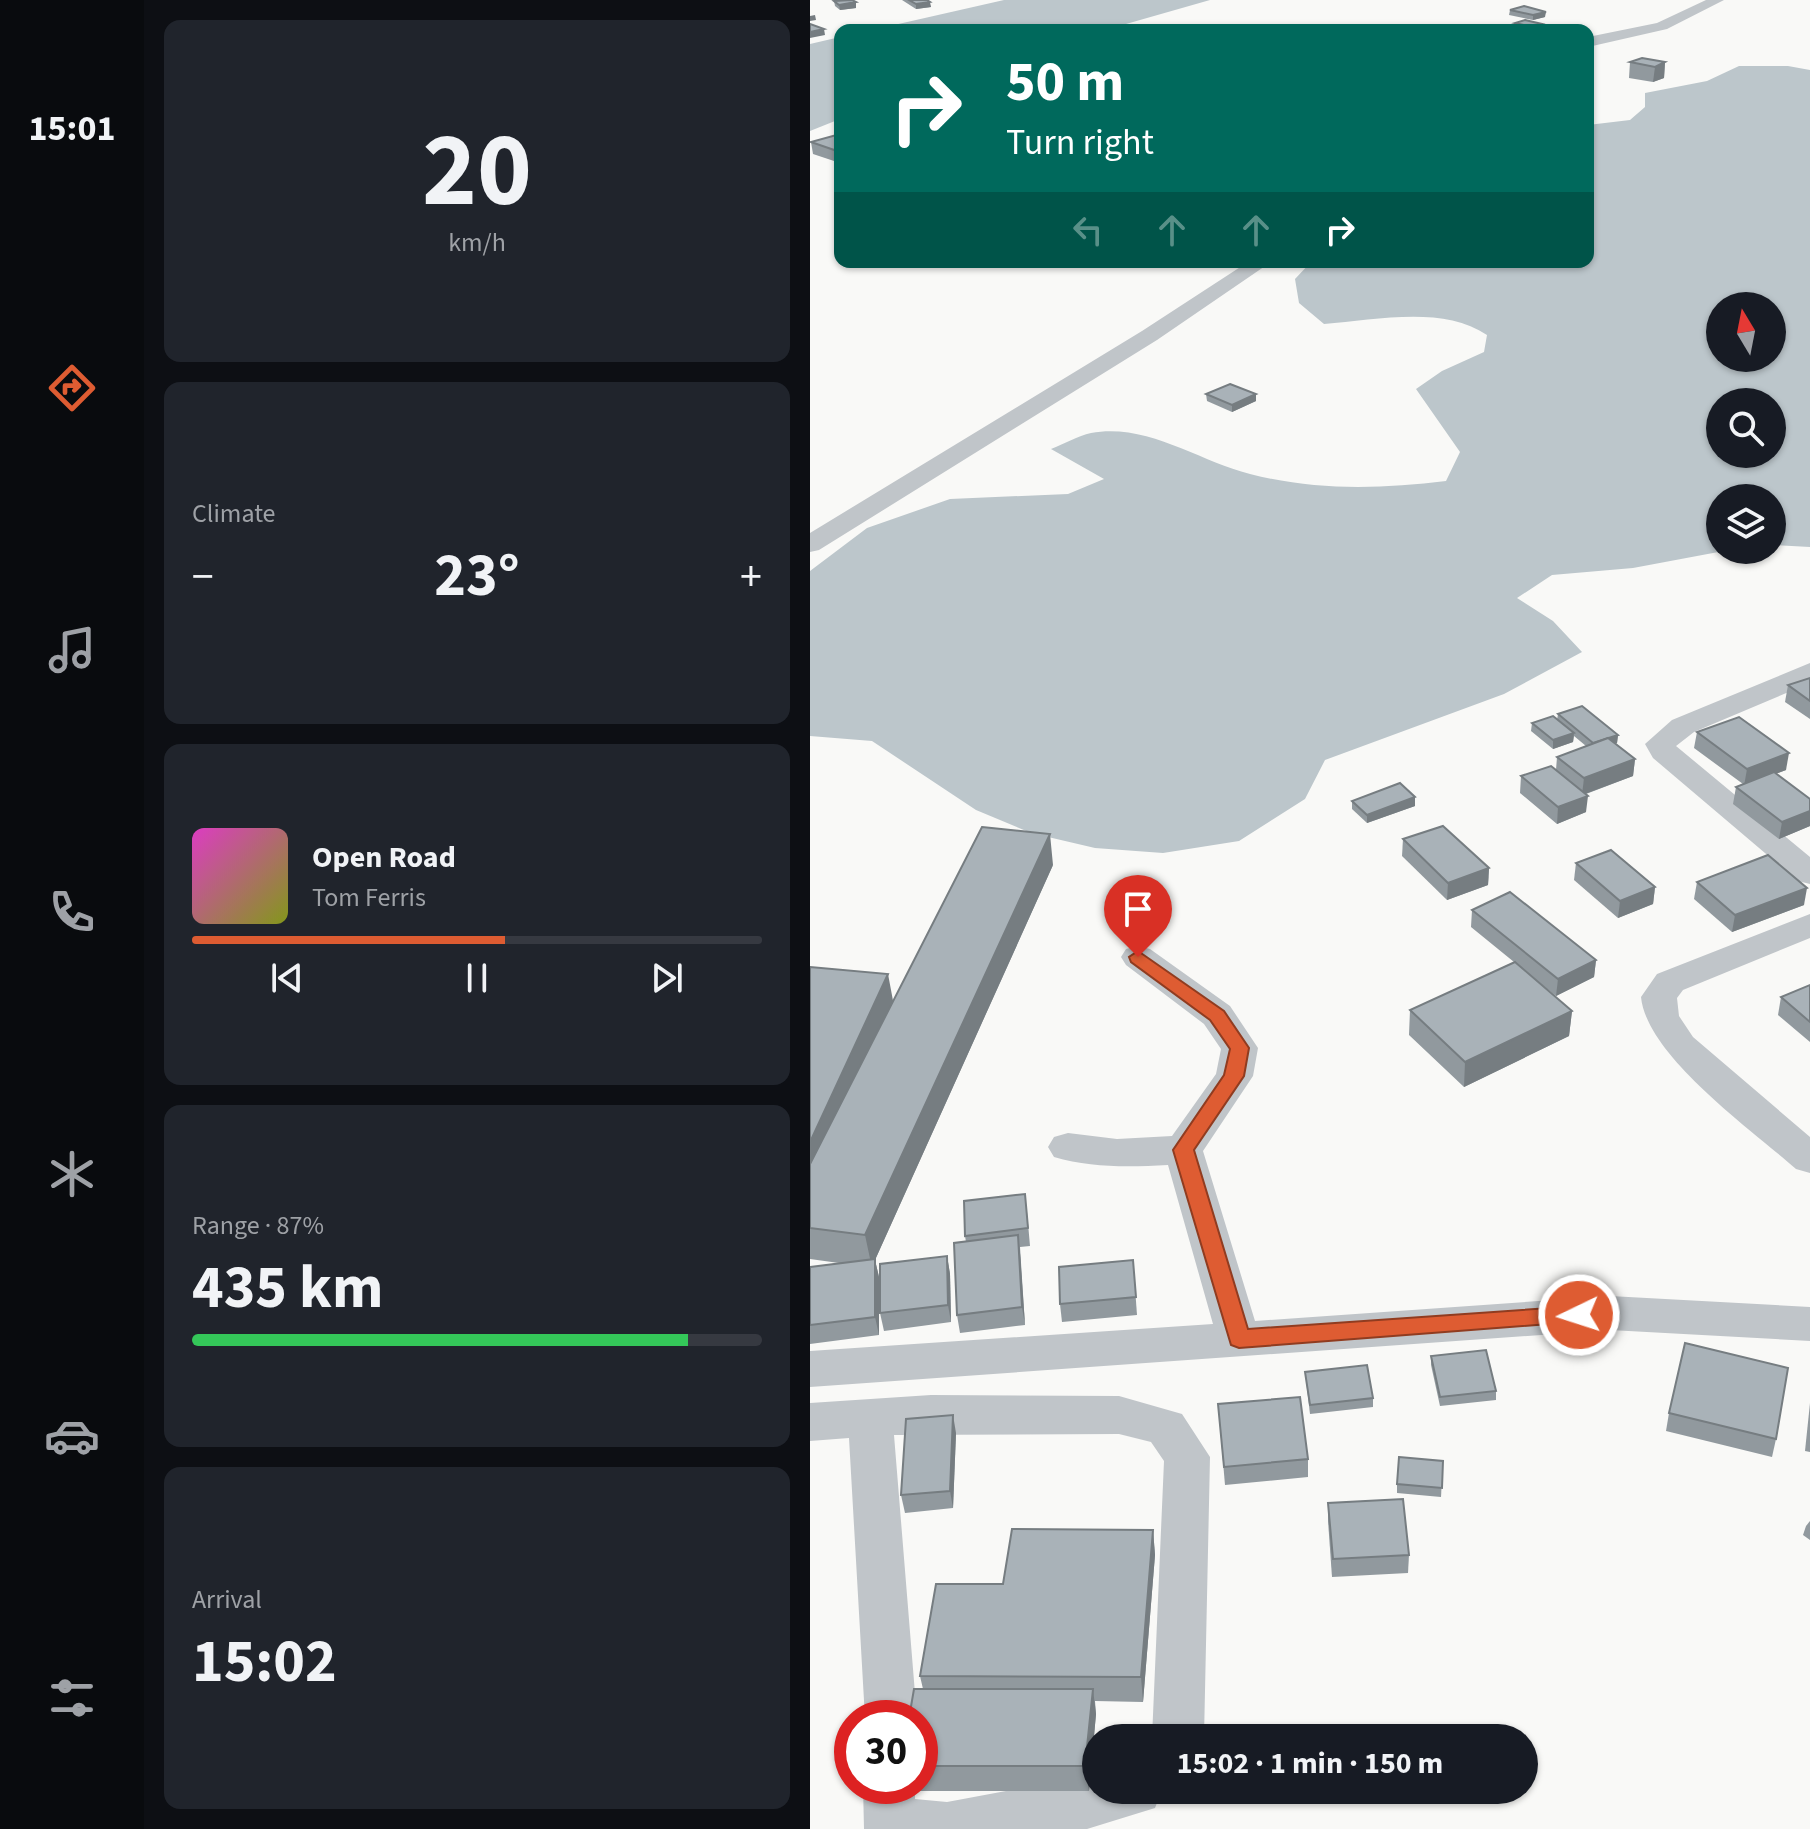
<!DOCTYPE html>
<html lang="en">
<head>
<meta charset="utf-8">
<style>
  :root { --surface:#171b24; --page:#20242c; --text:#f1f3f6; --muted:#9ea1a6; --line:#363941; --accent:#de5c32 }
  body { margin:0; font-family:"Source Sans 3",sans-serif; background:var(--page); color:var(--text); height:100vh; display:flex; flex-direction:column; font-size:30px; white-space:nowrap }
  * { box-sizing:border-box; margin:0 }
  p { font-size:26px; color:var(--muted) }
  .icon { flex:none; width:44px; height:44px; fill:none; stroke:currentColor; stroke-width:2; stroke-linecap:round; stroke-linejoin:round }
  .map { position:relative; flex:1; overflow:hidden }
  .panel { display:flex; flex-direction:column; gap:20px; padding:20px; background:#0d0f14; width:666px }
  .panel>* { flex:none }
  .top-card { position:absolute; left:24px; top:24px; width:760px; height:244px; border-radius:16px; box-shadow:0 2px 6px #0004; background:#00695c; color:#fff; overflow:hidden }
  .needle { width:52px; rotate:350deg }
  .controls { position:absolute; left:896px; top:292px; display:grid; gap:16px }
  .controls a { display:grid; place-items:center; width:80px; height:80px; border-radius:50%; background:var(--surface); box-shadow:0 2px 6px #0004; font-size:40px }
  .speed { position:absolute; left:24px; top:1700px; display:flex; gap:16px; font-size:40px; font-weight:700; text-align:center }
  .speed>* { display:grid; place-content:center; width:104px; height:104px; border-radius:50%; background:var(--surface); box-shadow:0 2px 6px #0004; line-height:1 }
  .speed .limit { border:12px solid #d22; background:#fff; color:#111 }
  .pin { position:absolute; display:grid; place-items:center; width:68px; height:68px; color:#fff; margin:-82px -34px; border-radius:50% 50% 50% 0; rotate:-45deg; box-shadow:0 0 8px #0007 }
  .pin .icon { rotate:45deg }
  .me { position:absolute; width:88px; margin:-44px; rotate:266deg; stroke-linejoin:round; filter:drop-shadow(0 0 6px #0008) }
  .turn { display:flex; align-items:center; gap:28px; height:168px; padding:0 40px; font-size:36px }
  .turn .icon { width:104px; height:104px; stroke-width:2.5 }
  .turn b { display:block; font-size:56px; line-height:68px }
  .lanes { display:flex; align-items:center; height:76px; padding:0 40px; background:#0003; justify-content:center; gap:40px; direction:ltr }
  .lanes .off { opacity:.35 }
  .big { font-size:60px; font-weight:700; line-height:1.1 }
  .panel .tile { flex:1; display:flex; flex-direction:column; justify-content:center; gap:12px; min-width:0; padding:0 28px; border-radius:16px; background:var(--page) }
  .panel .dial { align-items:center; gap:0 }
  .dial b { font-size:104px; line-height:1 }
  .song { display:flex; align-items:center; gap:24px }
  .cover { width:96px; height:96px; border-radius:12px; background:linear-gradient(135deg,hsl(310 70% 55%),hsl(70 70% 35%)) }
  .played { height:8px; border-radius:4px; background:linear-gradient(90deg,var(--accent) 55%,var(--line) 55%) }
  .keys { display:flex; justify-content:space-around; direction:ltr }
  .heat { display:flex; justify-content:space-between; align-items:center; font-size:44px; direction:ltr }
  .charge { height:12px; border-radius:6px; background:linear-gradient(90deg,#34c759 87%,var(--line) 0) }
  .trip { position:absolute; left:272px; top:1724px; width:456px; height:80px; border-radius:40px; background:var(--surface); box-shadow:0 2px 6px #0004; font-weight:700; line-height:80px; text-align:center }
  main { display:flex; flex:1; min-height:0 }
  .dock { display:flex; flex-direction:column; width:144px; justify-content:space-around; align-items:center; background:#090b0e; color:var(--muted) }
  .dock .icon { width:56px; height:56px }
  .dock .selected { color:var(--accent) }
  .dock b { font-size:36px; color:var(--text) }
  .map>svg:first-child { display:block }
  .water { fill:#bcc6cb; fill-rule:evenodd }
  .lines { fill:none; stroke-linecap:round; stroke-linejoin:round }
  .street { fill:#c0c5c9; fill-rule:evenodd }
  .wall { fill:#91999e }
  .shaded-wall { fill:#767d81 }
  .building { fill:#a9b2b8; stroke:#767d81; stroke-width:2 }
  .route { fill:#de5c32; stroke:#903c20; stroke-width:2 }
</style>
</head>
<body>
<main>
<nav class="dock">
<b>15:01</b>
<svg class="icon selected" aria-label="directions" viewBox="0 0 24 24"><path d="M12 3l9 9-9 9-9-9zM9 14v-3h6M13 9l2 2-2 2"/></svg>
<svg class="icon" aria-label="music" viewBox="0 0 24 24"><path d="M9 18V5l10-2v13"/><circle cx="6" cy="18" r="3"/><circle cx="16" cy="16" r="3"/></svg>
<svg class="icon" aria-label="phone" viewBox="0 0 24 24"><path d="M5 4h4l2 5-3 2q2 4 5 5l2-3 5 2v4C11 20 4 13 5 4z"/></svg>
<svg class="icon" aria-label="climate" viewBox="0 0 24 24"><path d="M12 3v18M4 7l16 10M4 17L20 7"/></svg>
<svg class="icon" aria-label="car" viewBox="0 0 24 24"><path d="M5 17H2v-5l4-1 3-4h7l3 4 3 1v5h-3M9 17h6M6 11h13"/><circle cx="7" cy="17" r="2"/><circle cx="17" cy="17" r="2"/></svg>
<svg class="icon" aria-label="filters" viewBox="0 0 24 24"><path d="M4 7h16M4 17h16"/><circle cx="9" cy="7" r="2"/><circle cx="15" cy="17" r="2"/></svg>
</nav>
<section class="panel">
<div class="tile dial"><b>20</b><p>km/h</p></div>
<div class="tile"><p>Climate</p>
<div class="heat"><a>−</a><b class="big">23°</b><a>+</a></div>
</div>
<div class="tile">
<div class="song"><i class="cover"></i><div><b>Open Road</b><p>Tom Ferris</p></div></div>
<div class="played"></div>
<div class="keys"><svg class="icon" aria-label="previous" viewBox="0 0 24 24"><path d="M18 5L8 12l10 7zM5 5v14"/></svg><svg class="icon" aria-label="pause" viewBox="0 0 24 24"><path d="M8 5v14M16 5v14"/></svg><svg class="icon" aria-label="next" viewBox="0 0 24 24"><path d="M6 5l10 7-10 7zM19 5v14"/></svg></div>
</div>
<div class="tile"><p>Range · 87%</p><b class="big">435 km</b><div class="charge"></div></div>
<div class="tile"><p>Arrival</p><b class="big">15:02</b></div>
</section>
<div class="map">
<svg width="1000" height="1829" viewBox="0 0 1000 1829">
  <rect width="100%" height="100%" fill="#f9f9f7"/>
  <!-- water -->
  <g class="water">
    <path d="M194 0H400L295 30H62Z"/>
    <path d="M30 37V119L0 131V44Z"/>
    <path d="M929 66H978L1000 70V547L962 545V498H910V550H919L823 568 742 575 707 598 743 621 772 652 694 694 515 760 495 799 429 841 353 853 285 848 221 833 166 810 62 741 0 736V571L57 528 140 499 258 494 294 479 241 449C254 444 268 436 281 433 338 423 388 461 440 474 506 491 570 489 636 481L650 452 606 389 632 371 674 352 677 335C633 305 566 320 514 324L489 303 485 279 501 262H778V125L820 120 835 107V93L897 81ZM910 306H962V358H910ZM910 402H962V454H910Z"/>
  </g>
  <g class="lines">
    <!-- street -->
    <g class="street">
      <path d="M896 0H914L857 29 778 47V37L847 23Z"/>
      <path d="M438 262H461L347 340 9 550 0 552V533L332 331Z"/>
      <path d="M1000 663V683L884 732 866 746 1000 857V884L988 881 843 758 835 744 862 720Z"/>
      <path d="M1000 914V938L873 990 867 998 869 1016 883 1037 1000 1137V1173L986 1169C941 1129 837 1056 831 997L847 974Z"/>
      <path d="M328 946 340 949 420 1006 448 1048 443 1076 393 1151 445 1321 800 1296 1000 1307V1341L800 1330 0 1387V1351L403 1324 358 1165C319 1167 281 1168 244 1157L238 1147 244 1137 258 1133 307 1139 362 1136 406 1074 411 1049 394 1024 316 965 311 957 316 949Z"/>
      <path d="M121 1395 309 1396 372 1414 400 1457 394 1738H342L354 1461 341 1442 309 1434 84 1435 107 1718H55L39 1438 0 1441V1403Z"/>
      <path d="M286 1774V1790H352L345 1808 277 1829H54L53 1786H105V1799L137 1802Z"/>
    </g>
  </g>
  <!-- wall -->
  <g class="wall">
    <path d="M92 0H117L121 7 106 9Z"/>
    <path d="M24 1 46 2V8L30 10 25 6Z"/>
    <path d="M700 10 735 17 723 20 699 15Z"/>
    <path d="M705 23 732 24 731 30H704Z"/>
    <path d="M820 62H855L854 78 843 82 819 78Z"/>
    <path d="M30 134V163L3 154 1 142Z"/>
    <path d="M396 394 446 401 422 412 397 401Z"/>
    <path d="M1000 678V719L975 702 978 685Z"/>
    <path d="M748 714 808 735 807 743 805 744 825 759 823 776 776 794V812L747 824 710 793 711 776 746 770 747 757 776 746 764 736 763 742 743 749 721 731 722 723 747 720Z"/>
    <path d="M887 732 976 770 965 774 1000 799V826L969 839 923 804 926 787 933 784 884 748Z"/>
    <path d="M605 797V806L557 823 542 809V801Z"/>
    <path d="M593 839 679 868 678 885 637 900 592 856Z"/>
    <path d="M766 863 845 887 843 904 808 918 764 880Z"/>
    <path d="M243 865 65 1260 69 1277V1335L0 1344V1267L29 1263 0 1259V967L83 1001Z"/>
    <path d="M887 882 994 905 922 932 884 899Z"/>
    <path d="M662 910 786 960 784 977 746 996 711 968 762 1011 759 1036 654 1087 599 1035 600 1010 704 962 661 927Z"/>
    <path d="M1000 985V1042L968 1015 971 997Z"/>
    <path d="M217 1212 220 1246 210 1247 215 1325 150 1333 147 1315 156 1242 155 1236Z"/>
    <path d="M137 1256 140 1274 141 1322 74 1331 70 1313Z"/>
    <path d="M323 1260 327 1315 252 1322 250 1304Z"/>
    <path d="M621 1356 686 1391V1400L630 1406 621 1365Z"/>
    <path d="M495 1372 563 1398V1407L500 1414Z"/>
    <path d="M1000 1403V1452L995 1451Z"/>
    <path d="M408 1404 498 1459V1477L415 1485Z"/>
    <path d="M859 1413 966 1439 962 1457 856 1431Z"/>
    <path d="M146 1433 143 1508 95 1513 91 1495Z"/>
    <path d="M633 1461 631 1497 587 1493V1484Z"/>
    <path d="M518 1503 599 1555 598 1573 522 1577 518 1521Z"/>
    <path d="M1000 1521V1540L993 1535 996 1526Z"/>
    <path d="M343 1530 345 1555 333 1702 285 1701 286 1714 279 1791H97L95 1786H110V1718L113 1689 110 1676 193 1584Z"/>
  </g>
  <!-- shaded-wall -->
  <g class="shaded-wall">
    <path d="M46 2V8L30 10 29 5Z"/>
    <path d="M120 2 121 7 106 9V4Z"/>
    <path d="M736 12 735 17 723 20V15Z"/>
    <path d="M5 15 6 20 0 21V16Z"/>
    <path d="M732 24 731 30H723V27Z"/>
    <path d="M14 29 15 35 0 38V32Z"/>
    <path d="M855 62 854 78 843 82 845 67Z"/>
    <path d="M446 394V401L422 412V405Z"/>
    <path d="M764 733 763 742 743 749V740Z"/>
    <path d="M808 735 807 743 782 751 783 743Z"/>
    <path d="M979 753 976 770 934 786 937 769Z"/>
    <path d="M825 759 823 776 772 795 774 778Z"/>
    <path d="M778 796 776 812 747 824 748 807Z"/>
    <path d="M605 797V806L557 823V815Z"/>
    <path d="M1000 811V826L969 839 972 822Z"/>
    <path d="M240 834 243 865 65 1260 69 1277V1335L65 1317 62 1268 55 1235Z"/>
    <path d="M679 868 678 885 637 900 638 883Z"/>
    <path d="M845 887 843 904 808 918 810 901Z"/>
    <path d="M997 888 994 905 922 932 925 915Z"/>
    <path d="M786 960 784 977 746 996 748 979Z"/>
    <path d="M78 974 84 1006 0 1190V1142Z"/>
    <path d="M762 1011 759 1036 654 1087 655 1062Z"/>
    <path d="M208 1235 210 1253 215 1325 212 1307Z"/>
    <path d="M137 1256 140 1274 141 1322 138 1305Z"/>
    <path d="M143 1415 146 1433 143 1508 140 1491Z"/>
    <path d="M343 1530 345 1555 333 1702 331 1677Z"/>
    <path d="M283 1689 286 1714 279 1791 275 1766Z"/>
  </g>
  <!-- building -->
  <g class="building">
    <path d="M42 0 46 2 29 5 24 1Z"/>
    <path d="M99 0H117L120 2 106 4Z"/>
    <path d="M714 6 736 12 723 15 700 10Z"/>
    <path d="M715 20 732 24 723 27 705 23Z"/>
    <path d="M0 24 14 29 0 32Z"/>
    <path d="M832 58 855 62 845 67 820 62Z"/>
    <path d="M30 134V152L1 142Z"/>
    <path d="M420 384 446 394 422 405 396 394Z"/>
    <path d="M1000 678V701L978 685Z"/>
    <path d="M772 706 808 735 783 743 748 714Z"/>
    <path d="M743 716 764 733 743 740 722 723Z"/>
    <path d="M929 717 979 753 937 769 887 732Z"/>
    <path d="M798 738 825 759 774 778 747 757Z"/>
    <path d="M741 766 778 796 748 807 711 776Z"/>
    <path d="M964 772 1000 799V811L972 822 926 787Z"/>
    <path d="M590 783 605 797 557 815 542 801Z"/>
    <path d="M633 826 679 868 638 883 593 839Z"/>
    <path d="M172 827 240 834 55 1235 0 1228V1164Z"/>
    <path d="M801 850 845 887 810 901 766 863Z"/>
    <path d="M958 855 997 888 925 915 887 882Z"/>
    <path d="M700 892 786 960 748 979 662 910Z"/>
    <path d="M705 962 762 1011 655 1062 600 1010Z"/>
    <path d="M0 967 78 974 0 1142Z"/>
    <path d="M1000 985V1022L971 997Z"/>
    <path d="M215 1194 218 1228 155 1236 154 1201Z"/>
    <path d="M208 1235 212 1307 147 1315 144 1243Z"/>
    <path d="M137 1256 138 1305 70 1313V1264Z"/>
    <path d="M65 1259V1317L0 1325V1267Z"/>
    <path d="M323 1260 326 1297 250 1304 249 1267Z"/>
    <path d="M875 1343 978 1368 966 1439 859 1413Z"/>
    <path d="M676 1350 686 1391 630 1397 621 1356Z"/>
    <path d="M557 1365 563 1398 500 1405 495 1372Z"/>
    <path d="M490 1397 498 1459 414 1467 408 1404Z"/>
    <path d="M143 1415 140 1491 91 1495 96 1419Z"/>
    <path d="M589 1457 633 1461 632 1488 587 1484Z"/>
    <path d="M593 1499 599 1555 523 1559 518 1503Z"/>
    <path d="M202 1529 343 1530 331 1677 110 1676 126 1584H193Z"/>
    <path d="M104 1689H283L275 1766H110V1718H99Z"/>
  </g>
  <!-- route -->
  <path class="route" d="M328 951 414 1011 439 1048 434 1076 384 1150 438 1329 769 1306 777 1309 780 1315 777 1321 429 1348 421 1345 363 1150 414 1075 420 1049 400 1020 321 962 319 957Z"/>
</svg>
<div class="controls">
<a><svg class="needle" viewBox="-14 -14 28 28"><path d="M0-13l5 13h-10z" fill="#e53935"/><path d="M0 13l5-13h-10z" fill="#9ea1a6"/></svg></a>
<a><svg class="icon" aria-label="search" viewBox="0 0 24 24"><circle cx="10" cy="10" r="6"/><path d="M15 15l6 6"/></svg></a>
<a><svg class="icon" aria-label="layers" viewBox="0 0 24 24"><path d="M12 4l9 5-9 5-9-5zM3 14l9 5 9-5"/></svg></a>
</div>
<div class="speed"><div class="limit">30</div></div>
<div class="pin" style="left:328px;top:957px;background:#d93025"><svg class="icon" aria-label="arrive" viewBox="0 0 24 24"><path d="M6 21V4h12l-3 4 3 4H6"/></svg></div>
<svg class="me" style="left:769px;top:1315px" viewBox="-20 -20 40 40"><circle r="17" fill="#de5c32" stroke="#fff" stroke-width="3"/><path d="M0-11L8 9 0 5-8 9z" fill="#fff"/></svg>
<div class="trip">15:02 · 1 min · 150 m</div>
<div class="top-card">
<div class="turn"><svg class="icon" aria-label="right" viewBox="0 0 24 24"><path d="M7 20v-9h11M14 6l5 5-5 5"/></svg><div><b>50 m</b>Turn right</div></div>
<div class="lanes"><svg class="icon off" aria-label="left" viewBox="0 0 24 24"><path d="M17 20v-9H6M10 6l-5 5 5 5"/></svg><svg class="icon off" aria-label="ahead" viewBox="0 0 24 24"><path d="M12 20V5M6 11l6-6 6 6"/></svg><svg class="icon off" aria-label="ahead" viewBox="0 0 24 24"><path d="M12 20V5M6 11l6-6 6 6"/></svg><svg class="icon" aria-label="right" viewBox="0 0 24 24"><path d="M7 20v-9h11M14 6l5 5-5 5"/></svg></div>
</div>
</div>
</main>
</body>
</html>
